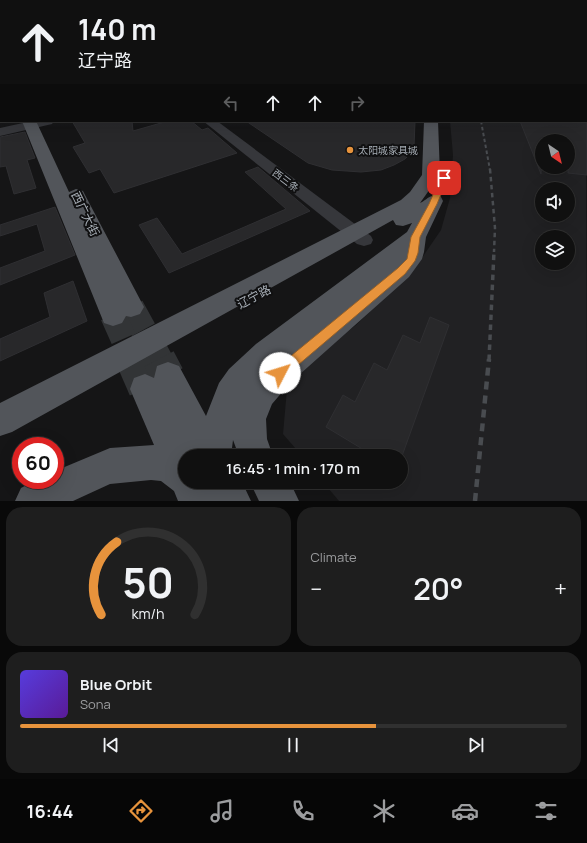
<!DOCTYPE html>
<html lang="en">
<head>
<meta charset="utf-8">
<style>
  :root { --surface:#101010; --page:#1e1e1e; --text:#f1f3f6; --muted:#9c9d9f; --line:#303030; --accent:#e7933c }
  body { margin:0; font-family:Manrope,"Noto Sans SC",sans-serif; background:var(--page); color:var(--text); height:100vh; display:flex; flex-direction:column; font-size:15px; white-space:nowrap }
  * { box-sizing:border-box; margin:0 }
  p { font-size:13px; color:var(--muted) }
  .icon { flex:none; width:22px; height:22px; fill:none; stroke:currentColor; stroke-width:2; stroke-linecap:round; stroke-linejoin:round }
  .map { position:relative; height:501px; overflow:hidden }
  .sheet { display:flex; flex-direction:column; gap:6px; padding:6px; background:#090909; flex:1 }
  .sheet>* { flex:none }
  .banner { position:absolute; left:0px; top:0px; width:587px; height:122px; box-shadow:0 4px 16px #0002,0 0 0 1px var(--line); background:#101010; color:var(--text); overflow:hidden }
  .needle { width:26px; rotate:145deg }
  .tools { position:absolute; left:535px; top:134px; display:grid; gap:8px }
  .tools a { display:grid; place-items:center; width:40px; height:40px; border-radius:50%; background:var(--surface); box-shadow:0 4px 16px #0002,0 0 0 1px var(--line); font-size:20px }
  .speed { position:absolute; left:12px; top:437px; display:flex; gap:8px; font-size:20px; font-weight:700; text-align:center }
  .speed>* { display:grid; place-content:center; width:52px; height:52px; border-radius:50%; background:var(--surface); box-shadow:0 4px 16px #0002,0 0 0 1px var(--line); line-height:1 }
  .speed .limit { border:6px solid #d22; background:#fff; color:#111 }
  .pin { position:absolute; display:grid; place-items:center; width:34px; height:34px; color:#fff; margin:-17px; border-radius:8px; box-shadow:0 2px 6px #0006 }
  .me { position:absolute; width:44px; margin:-22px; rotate:50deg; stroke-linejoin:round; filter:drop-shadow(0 0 3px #0008) }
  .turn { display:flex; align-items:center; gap:14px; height:84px; padding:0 12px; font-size:18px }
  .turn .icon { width:52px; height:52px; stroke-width:2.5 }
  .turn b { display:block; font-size:28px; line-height:34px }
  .lanes { display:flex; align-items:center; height:38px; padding:0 12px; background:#0003; justify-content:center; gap:20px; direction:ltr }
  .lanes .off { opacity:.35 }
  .big { font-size:30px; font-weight:600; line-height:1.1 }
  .sheet .widget { flex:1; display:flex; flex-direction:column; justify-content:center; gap:6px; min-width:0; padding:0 14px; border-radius:16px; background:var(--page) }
  .sheet .dial { align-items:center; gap:0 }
  .dial svg { height:104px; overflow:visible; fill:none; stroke:var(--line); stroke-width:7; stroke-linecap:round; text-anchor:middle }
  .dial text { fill:var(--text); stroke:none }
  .song { display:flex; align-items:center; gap:12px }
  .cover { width:48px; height:48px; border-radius:6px; background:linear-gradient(135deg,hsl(250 70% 55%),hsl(270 70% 35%)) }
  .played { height:4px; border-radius:2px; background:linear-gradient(90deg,var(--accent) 65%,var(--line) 65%) }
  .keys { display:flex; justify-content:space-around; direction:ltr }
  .heat { display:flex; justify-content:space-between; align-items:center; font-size:22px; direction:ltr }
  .sheet .tiles { flex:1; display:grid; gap:6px; grid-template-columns:1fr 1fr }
  .widget:last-child { grid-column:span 2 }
  .trip { position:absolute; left:178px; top:449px; width:230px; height:40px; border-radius:20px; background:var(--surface); box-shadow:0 4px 16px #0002,0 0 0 1px var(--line); font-weight:600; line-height:40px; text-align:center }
  .menu { display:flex; height:64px; justify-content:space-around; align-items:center; background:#060606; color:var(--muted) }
  .menu .icon { width:28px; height:28px }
  .menu .active { color:var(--accent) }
  .menu b { font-size:18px; color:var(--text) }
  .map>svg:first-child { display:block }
  .built { fill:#212123; fill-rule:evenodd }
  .building { fill:#28282a; stroke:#2f2f32 }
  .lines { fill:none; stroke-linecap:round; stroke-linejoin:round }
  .primary-tunnel-far1 { stroke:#323436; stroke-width:26; stroke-dasharray:26 12; stroke-linecap:butt }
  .primary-tunnel { stroke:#323436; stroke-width:33; stroke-dasharray:33 16; stroke-linecap:butt }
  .tertiary { fill:#36373b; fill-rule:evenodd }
  .primary { fill:#52555a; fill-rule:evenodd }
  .rail-far3 { stroke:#494c50; stroke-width:2; stroke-dasharray:3.5 2.5; stroke-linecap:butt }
  .rail-far2 { stroke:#494c50; stroke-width:2.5; stroke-dasharray:4.5 3.5; stroke-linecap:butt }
  .rail-far1 { stroke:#494c50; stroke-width:3.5; stroke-dasharray:5.5 4.5; stroke-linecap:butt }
  .rail { stroke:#494c50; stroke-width:4.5; stroke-dasharray:8 6; stroke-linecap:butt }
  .route { fill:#e7933c; stroke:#966027 }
  .poi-dot { fill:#e7933c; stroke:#101011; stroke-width:1.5 }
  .labels { text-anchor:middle; stroke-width:4; stroke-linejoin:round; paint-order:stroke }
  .far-poi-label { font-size:10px; fill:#a7aeb6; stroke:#101011; text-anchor:start }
  .far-street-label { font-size:10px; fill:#a7aeb6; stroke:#101011 }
  .street-label { font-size:12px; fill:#a7aeb6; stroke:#101011 }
</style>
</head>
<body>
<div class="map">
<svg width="587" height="501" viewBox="0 0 587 501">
  <rect width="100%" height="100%" fill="#151516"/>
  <!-- built -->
  <path class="built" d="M586 58 587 501H339L323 482H401V456H302L283 434 288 378 356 325 415 268 441 230 450 198 453 155 450 121H586ZM542 141H568V167H542ZM542 189H568V215H542ZM542 237H568V263H542Z"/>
  <!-- building -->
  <g class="building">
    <path d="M72 121H132L133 131 168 121H191L202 130 208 128 237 153 114 193 100 169 89 173 73 147 85 143Z"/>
    <path d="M246 121H415L414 147 411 153 405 159 394 165 381 170 361 172 332 170 308 163Z"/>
    <path d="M520 121H587V175L568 173V141H542L541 174Z"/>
    <path d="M25 132 35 158 27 160 36 188 14 194 6 166 0 167V137Z"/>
    <path d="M258 167 310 211 169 273 139 225 157 218 182 254 286 209 245 172Z"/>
    <path d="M55 207 75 255 0 285V268L45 251 37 224 0 236V225Z"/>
    <path d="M73 281 87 321 0 361V339L50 317 44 293Z"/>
    <path d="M430 317 449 325 402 456H374L326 427 343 395 355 402 374 363 387 370 403 335 420 343Z"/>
  </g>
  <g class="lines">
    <!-- primary-tunnel-far1 -->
    <g class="primary-tunnel-far1">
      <path d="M131 307 160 360"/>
      <path d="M113 315 133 360"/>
    </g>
    <!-- primary-tunnel -->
    <g class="primary-tunnel">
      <path d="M132 359 145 389"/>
      <path d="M159 359 168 376"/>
    </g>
    <!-- tertiary -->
    <g class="tertiary">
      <path d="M32 121H54L52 124 0 136V128Z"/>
      <path d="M203 121H217L371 236 373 240 371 244 364 246 357 244Z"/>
    </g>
    <!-- primary -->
    <g class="primary">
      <rect x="0" y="82" width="1" height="6"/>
      <path d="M22 121H36L69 192 76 189 83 191 85 195 144 307 140 314 131 317 126 316 122 323 113 326 104 323Z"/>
      <path d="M424 121H438L440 175 420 203C430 198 428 194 441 197L443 201 426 237 424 252 422 259 409 277 290 383 272 404 266 419 267 439 273 456H239L233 440 231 456H185V482H242L251 501H178L174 491 161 481 151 480 110 484 73 501H15L21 488 36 480H55V471L110 448 154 445 130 389 134 378 145 374 154 378 157 366 168 362 179 366 206 416 219 383 229 369 256 344 407 232 412 223 403 226 396 225 393 220 12 432 0 436V403L401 200 410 192 422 175Z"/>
      <path d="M250 482H290L299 501H259Z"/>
    </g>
    <!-- rail-far3 -->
    <path class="rail-far3" d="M481 121 490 170"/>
    <!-- rail-far2 -->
    <path class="rail-far2" d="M490 169 495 228 494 252"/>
    <!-- rail-far1 -->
    <path class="rail-far1" d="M489 360 494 251"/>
    <!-- rail -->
    <path class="rail" d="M475 501 489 359"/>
  </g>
  <!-- sky -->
  <linearGradient id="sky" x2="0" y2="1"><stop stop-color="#0c0c0c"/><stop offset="0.45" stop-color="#353b47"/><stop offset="1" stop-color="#353b47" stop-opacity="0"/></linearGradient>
  <rect width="587" height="128" fill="url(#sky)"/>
  <!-- route -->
  <path class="route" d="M441 176H447L448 178 437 204 420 237 418 253 415 261 405 274 284 377 280 379 275 377 273 373 275 369 398 268 407 259 411 237 429 204Z"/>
  <!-- markers -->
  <circle class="poi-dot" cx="350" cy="150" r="4"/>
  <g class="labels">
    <!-- far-poi labels -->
    <g class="far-poi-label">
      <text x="358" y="154">太阳城家具城</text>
    </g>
    <!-- far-street labels -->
    <g class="far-street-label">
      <text transform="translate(286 180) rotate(37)" y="4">西三条</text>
    </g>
    <!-- street labels -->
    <g class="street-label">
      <text transform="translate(85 214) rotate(64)" y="4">西广大街</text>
      <text transform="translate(254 297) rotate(-28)" y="4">辽宁路</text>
    </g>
  </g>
</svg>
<div class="tools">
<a><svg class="needle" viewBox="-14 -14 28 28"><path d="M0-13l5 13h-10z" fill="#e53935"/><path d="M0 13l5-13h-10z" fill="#9c9d9f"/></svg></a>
<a><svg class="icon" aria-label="sound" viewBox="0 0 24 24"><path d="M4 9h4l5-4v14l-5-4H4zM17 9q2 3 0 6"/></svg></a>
<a><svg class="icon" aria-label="layers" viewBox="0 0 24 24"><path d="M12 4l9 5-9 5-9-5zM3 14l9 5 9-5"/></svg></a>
</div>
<div class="speed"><div class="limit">60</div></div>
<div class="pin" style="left:444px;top:178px;background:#d93025"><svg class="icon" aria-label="arrive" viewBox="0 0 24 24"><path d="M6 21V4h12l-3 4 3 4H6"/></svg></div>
<svg class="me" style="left:280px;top:373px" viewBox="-20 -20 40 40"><circle r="19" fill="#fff"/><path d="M0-13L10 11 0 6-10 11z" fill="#e7933c"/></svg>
<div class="trip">16:45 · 1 min · 170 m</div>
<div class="banner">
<div class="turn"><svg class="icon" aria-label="ahead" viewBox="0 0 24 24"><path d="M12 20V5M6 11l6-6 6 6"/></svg><div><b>140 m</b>辽宁路</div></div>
<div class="lanes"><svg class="icon off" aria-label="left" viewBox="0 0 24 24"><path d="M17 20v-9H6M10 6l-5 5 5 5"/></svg><svg class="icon" aria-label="ahead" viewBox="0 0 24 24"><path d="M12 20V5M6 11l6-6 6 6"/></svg><svg class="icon" aria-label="ahead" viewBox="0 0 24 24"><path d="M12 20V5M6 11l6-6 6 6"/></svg><svg class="icon off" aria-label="right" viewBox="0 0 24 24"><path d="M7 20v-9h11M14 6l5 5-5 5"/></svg></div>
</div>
</div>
<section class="sheet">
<div class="tiles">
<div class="widget dial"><svg viewBox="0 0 100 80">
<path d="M14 69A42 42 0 1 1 86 69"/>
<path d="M14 69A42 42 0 0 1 26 13" stroke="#e7933c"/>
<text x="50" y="56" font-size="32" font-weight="700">50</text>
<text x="50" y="72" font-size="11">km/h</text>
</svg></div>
<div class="widget"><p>Climate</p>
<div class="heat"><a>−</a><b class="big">20°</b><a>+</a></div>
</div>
<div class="widget">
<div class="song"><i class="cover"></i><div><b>Blue Orbit</b><p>Sona</p></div></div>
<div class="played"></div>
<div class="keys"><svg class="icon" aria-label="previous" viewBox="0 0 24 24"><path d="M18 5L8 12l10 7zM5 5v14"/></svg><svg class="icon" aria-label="pause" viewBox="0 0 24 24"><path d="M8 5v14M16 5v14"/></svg><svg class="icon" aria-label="next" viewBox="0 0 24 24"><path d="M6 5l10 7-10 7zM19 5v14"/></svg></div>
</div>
</div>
</section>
<nav class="menu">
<b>16:44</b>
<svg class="icon active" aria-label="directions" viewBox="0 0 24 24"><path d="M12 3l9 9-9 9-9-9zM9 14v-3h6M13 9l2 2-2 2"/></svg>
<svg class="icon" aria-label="music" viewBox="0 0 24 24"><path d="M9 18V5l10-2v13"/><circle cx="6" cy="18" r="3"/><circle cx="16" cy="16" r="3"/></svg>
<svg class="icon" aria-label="phone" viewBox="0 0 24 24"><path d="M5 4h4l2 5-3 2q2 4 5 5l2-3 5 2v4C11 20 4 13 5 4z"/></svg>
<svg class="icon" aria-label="climate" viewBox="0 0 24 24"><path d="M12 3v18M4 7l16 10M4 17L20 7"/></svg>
<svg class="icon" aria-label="car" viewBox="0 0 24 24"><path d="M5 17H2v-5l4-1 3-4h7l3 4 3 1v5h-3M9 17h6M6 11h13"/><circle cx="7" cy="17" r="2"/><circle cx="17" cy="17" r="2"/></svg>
<svg class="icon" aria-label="filters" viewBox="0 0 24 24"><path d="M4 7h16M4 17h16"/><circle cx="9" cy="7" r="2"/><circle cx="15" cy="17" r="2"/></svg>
</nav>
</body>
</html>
